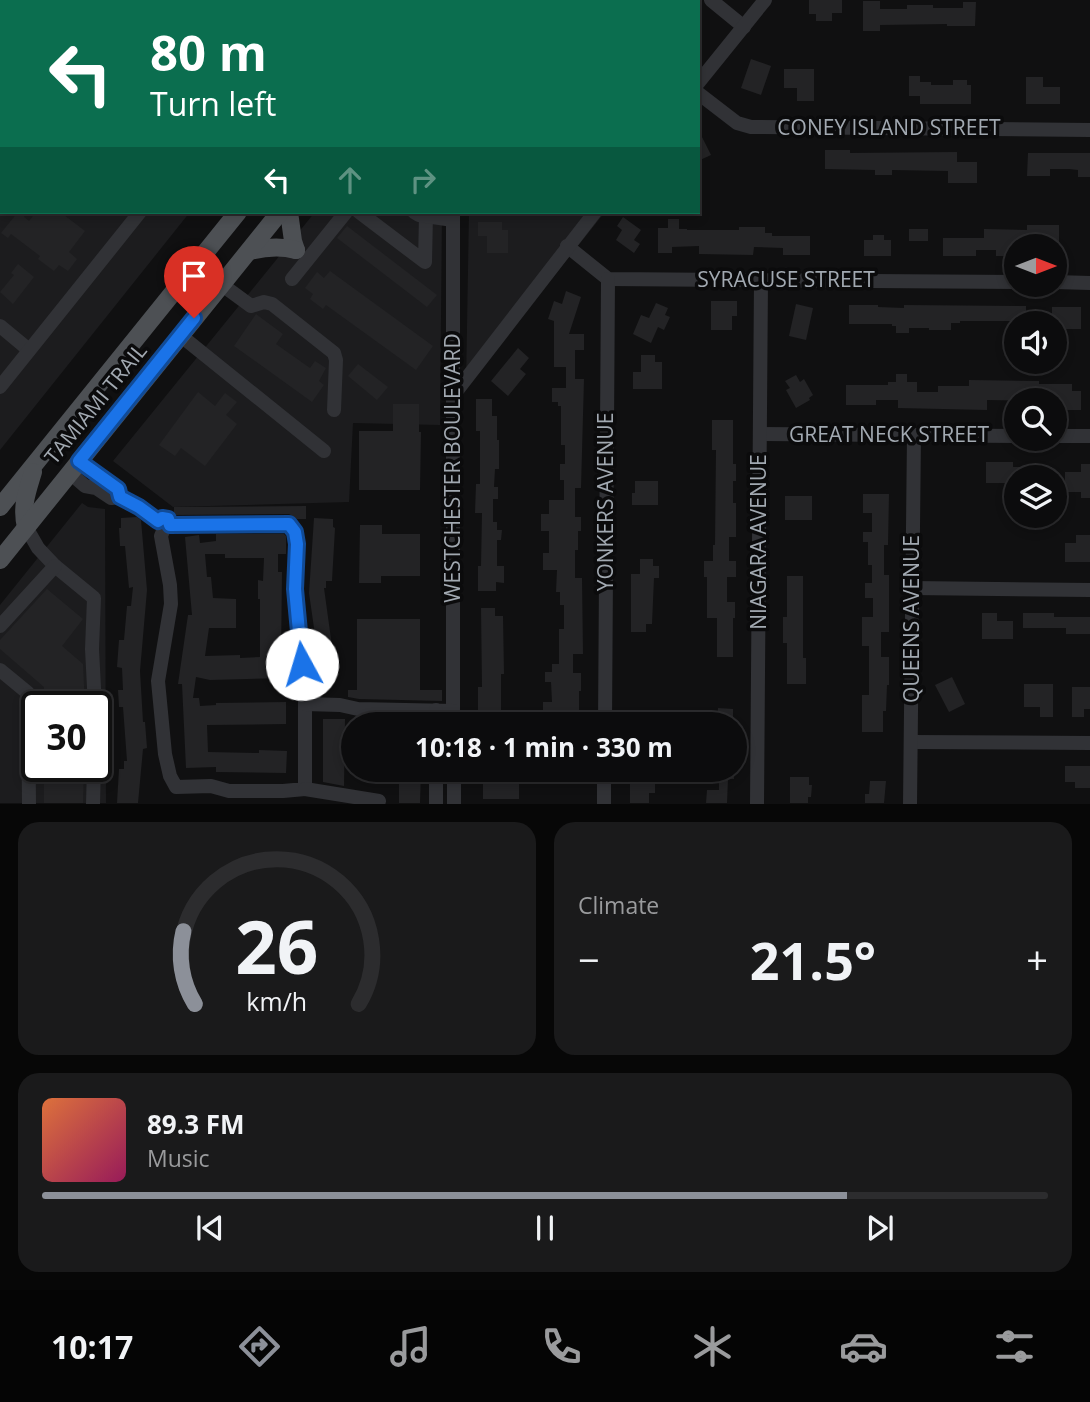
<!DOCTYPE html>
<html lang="en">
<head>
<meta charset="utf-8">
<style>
  :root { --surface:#0c0c0d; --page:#1a1a1b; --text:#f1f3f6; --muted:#9a9b9d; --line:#2c2c2e; --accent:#8c9099 }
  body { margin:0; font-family:"Open Sans",sans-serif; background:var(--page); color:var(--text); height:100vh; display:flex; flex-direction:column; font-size:26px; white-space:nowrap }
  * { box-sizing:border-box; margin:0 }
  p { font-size:23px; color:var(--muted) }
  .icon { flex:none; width:38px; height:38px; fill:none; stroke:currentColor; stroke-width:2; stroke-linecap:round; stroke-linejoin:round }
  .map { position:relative; height:804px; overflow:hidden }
  .sheet { display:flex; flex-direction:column; gap:18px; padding:18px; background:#070707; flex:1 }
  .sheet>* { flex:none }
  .hud { position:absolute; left:0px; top:0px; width:700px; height:214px; box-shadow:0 4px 10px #0003,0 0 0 2px var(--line); background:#0b6e4f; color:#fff; overflow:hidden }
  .needle { width:46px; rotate:90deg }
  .buttons { position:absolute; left:1004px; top:234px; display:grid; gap:14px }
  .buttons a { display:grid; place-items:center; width:63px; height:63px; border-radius:50%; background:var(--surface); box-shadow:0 4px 10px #0003,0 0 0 2px var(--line); font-size:35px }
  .speed { position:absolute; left:21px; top:691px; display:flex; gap:14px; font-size:35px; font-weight:700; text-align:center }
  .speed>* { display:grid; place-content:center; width:91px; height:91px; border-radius:50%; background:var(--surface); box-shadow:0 4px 10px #0003,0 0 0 2px var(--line); line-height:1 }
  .speed .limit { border:4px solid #111; border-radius:10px; background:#fff; color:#111 }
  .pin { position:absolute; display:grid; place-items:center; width:60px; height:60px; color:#fff; margin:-72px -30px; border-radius:50% 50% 50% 0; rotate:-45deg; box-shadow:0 0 7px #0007 }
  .pin .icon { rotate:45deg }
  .me { position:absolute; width:77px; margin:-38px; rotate:354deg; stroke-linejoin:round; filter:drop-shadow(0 0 5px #0008) }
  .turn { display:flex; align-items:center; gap:24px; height:147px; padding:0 35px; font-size:32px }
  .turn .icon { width:91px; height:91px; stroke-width:2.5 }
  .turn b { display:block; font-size:49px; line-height:60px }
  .lanes { display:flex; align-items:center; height:66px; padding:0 35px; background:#0003; justify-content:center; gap:35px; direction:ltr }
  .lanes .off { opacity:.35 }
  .big { font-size:52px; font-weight:700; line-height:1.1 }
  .sheet .tile { flex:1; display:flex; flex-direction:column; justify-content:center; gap:10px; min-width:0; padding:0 24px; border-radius:21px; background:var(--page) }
  .sheet .dial { align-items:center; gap:0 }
  .dial svg { height:182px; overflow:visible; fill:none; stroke:var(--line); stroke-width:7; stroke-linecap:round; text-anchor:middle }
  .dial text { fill:var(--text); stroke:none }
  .song { display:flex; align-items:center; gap:21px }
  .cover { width:84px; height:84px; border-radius:10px; background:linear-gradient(135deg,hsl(20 70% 55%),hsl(330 70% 35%)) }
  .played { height:7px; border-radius:4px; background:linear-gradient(90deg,var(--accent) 80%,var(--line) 80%) }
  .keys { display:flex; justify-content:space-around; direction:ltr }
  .heat { display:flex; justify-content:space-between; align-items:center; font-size:38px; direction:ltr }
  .sheet .tiles { flex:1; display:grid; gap:18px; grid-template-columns:1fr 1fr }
  .tile:last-child { grid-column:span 2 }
  .trip { position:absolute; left:341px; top:712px; width:406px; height:70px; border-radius:35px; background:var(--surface); box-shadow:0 4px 10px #0003,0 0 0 2px var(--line); font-weight:700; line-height:70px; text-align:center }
  .tab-bar { display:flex; height:112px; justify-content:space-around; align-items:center; background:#050505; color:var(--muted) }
  .tab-bar .icon { width:49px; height:49px }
  .tab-bar .current { color:var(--accent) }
  .tab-bar b { font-size:32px; color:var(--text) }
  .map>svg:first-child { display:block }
  .built { fill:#1c1c1e; fill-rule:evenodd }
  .building { fill:#232325; fill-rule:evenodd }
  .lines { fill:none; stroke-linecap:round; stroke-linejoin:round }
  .minor { stroke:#313236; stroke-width:14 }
  .major { stroke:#4d5054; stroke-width:18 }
  .route-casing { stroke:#114b97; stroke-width:18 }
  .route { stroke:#1a73e8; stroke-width:12 }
  .labels { text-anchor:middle; stroke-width:7; stroke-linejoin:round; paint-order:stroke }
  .street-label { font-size:21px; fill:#a2a9b1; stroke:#0b0b0c }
</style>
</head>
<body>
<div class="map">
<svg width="1090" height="804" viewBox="0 0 1090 804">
  <rect width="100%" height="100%" fill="#101011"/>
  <!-- built -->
  <g class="built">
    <path d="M0 189H2V212H190L0 450Z"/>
    <path d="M315 212H442L440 425 353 423 349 502 173 507 113 461Z"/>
    <path d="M469 212H605L466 386Z"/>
    <path d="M82 503 88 507 105 509 106 803H0V605ZM37 707H96V766H37Z"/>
  </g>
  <!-- building -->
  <g class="building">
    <path d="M809 0H842V13H832V21H816V14H809Z"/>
    <path d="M863 1H880V9H907V5H933V8H963V2H976L975 26H947V24L880 25V31H863Z"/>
    <path d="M751 59 771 66 761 95 741 88Z"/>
    <path d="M784 69H814V101H797V88H784Z"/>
    <path d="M909 76H920V82H931V85H953V80H967V85H971V104H920V96H909Z"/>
    <path d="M1026 77H1043V87H1060V104H1026Z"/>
    <path d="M698 129 711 155 698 161Z"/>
    <path d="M825 150H850V153L957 152V162H977V183H948V171L892 170V175H875V170L825 169Z"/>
    <path d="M1028 153H1090V177H1078V170L1069 169H1050V176H1027Z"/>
    <path d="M18 212 25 215 24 217 29 221 36 212H60L85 231 69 252 77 259 68 271 59 265 54 271 38 259 40 256 11 234 8 238 1 233Z"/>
    <path d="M623 217 641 230 634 240 640 244 634 253 616 240 622 230 617 226Z"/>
    <path d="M668 219H679V229H687V230H739V227H765V233H772V236H810V255H783V248L754 247 753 255 699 254V246L672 247V253H658V228H668Z"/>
    <path d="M478 222H502V230H508V253H487V236H478Z"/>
    <path d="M1027 225H1059V247H1016V256H996V250H976V256H943V238H984V229L1027 230Z"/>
    <path d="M347 226 437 295 427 307 337 238Z"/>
    <rect x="909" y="229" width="19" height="12"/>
    <path d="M873 235H884V240H891V256H864V240H873Z"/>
    <path d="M18 264 34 277 13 304 0 292 14 275 11 273Z"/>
    <path d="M330 271 433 346 416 370 326 305 323 309 310 299 313 294 305 288 317 272 324 278Z"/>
    <path d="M566 291 581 297 569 334H584V350H575V379H584L581 488H575V517H581V531H578V550H575V578H582L583 654H573V673H581V691H579V719H571V724H552V718H543V702H552L551 682H545V672H552V664H559V629H564V605H560V592H556L557 570H543V553H549V531H541V514H549V500H564V480H560V464H565V445H561V406H558V402H552V388H566V367H554V321L548 319 554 301 562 304Z"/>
    <path d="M711 301H737V316H732V330H711Z"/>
    <path d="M656 303 668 308 665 315 670 317 664 330 658 327 651 343 633 334 641 315 649 318Z"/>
    <path d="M796 304 813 308 806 340 789 336Z"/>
    <path d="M849 305H878V307L904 308V305L1026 306V315H1052V307H1081V329H1055V324H1014V321H960V323H951V330H929V328H909V333H896V326H892V324H849Z"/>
    <path d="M256 314 283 334 276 344 310 368 315 361 326 368 319 381 324 385 312 402 234 346Z"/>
    <path d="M518 348 529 358 520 369 526 374 508 396 491 381Z"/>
    <path d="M641 355H655V362H662V389H633V372H641Z"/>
    <path d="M358 364 388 387 377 400 348 376Z"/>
    <path d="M896 374H907V382H917V392H938V386H969V380L1039 381V384H1072V391H1081V410H1055V401L987 400V410L898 408V400H876V405H846V385H888V382H896Z"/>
    <path d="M796 375 800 382 804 379 813 395 809 398 810 400 796 408 786 390 790 388 785 381Z"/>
    <path d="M198 392 215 406 225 393 237 402 226 415 237 424 205 466 181 448 175 456 159 445Z"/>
    <path d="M476 399H492V416H497V440H499V469H495L494 487H498V499H493V522H497V530H502L501 540H497V566H504V583L496 582V591H478V566H481L482 513H475L476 484H480V431H476Z"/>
    <path d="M393 404H419V432H421L420 490H359V431H393Z"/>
    <path d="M712 420H733V464H736V481H733V503H736V537H729V561H736V577H727V602H735V618H733V657H717V618H707V577H704V561H713V545H715L716 450H712Z"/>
    <path d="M986 462H1013V467H1052V478H1013V483H986Z"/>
    <path d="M1081 464H1090V498H1081V492H1065V472H1081Z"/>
    <path d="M635 481H658V505H632V493H635Z"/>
    <path d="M863 494H889L888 545H884V575H889V632H881V657H889V685H887L886 711H883V732H862V695H869V646H862V617H873V598H865V583H872V565H868V542H863V532H872V513H863Z"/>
    <rect x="785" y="496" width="27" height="24"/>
    <path d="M306 506V519H297L289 514 174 515V507Z"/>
    <path d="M137 517 141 520 147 590 140 671 143 722H145L147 748 143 749 138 803H117L119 769H124V761H127L123 707H119L118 690H123L122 668 117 667 119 640H124L127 606H131L133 587 129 588 125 546H120L119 528H121V518Z"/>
    <path d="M314 518 333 519V527L335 528 332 581H326V588H324L335 668 320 670 309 593Z"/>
    <path d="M360 525H382V534H420V576H381V583H359Z"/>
    <path d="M216 534H284L286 536V554H278V572H282L281 657H283L284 678 210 680 196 677 193 698H199L200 706 216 705V703L286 702V724L207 725 208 752 259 753V750L287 751 286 773 216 772V767L186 768 182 684H178L188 615H192L185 537 199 535 200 543 216 541ZM205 554H225V558H264L263 581 258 580V599H260V657L240 658V655L205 656 209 628H236V599L213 598 211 577H207Z"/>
    <path d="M1076 535H1090V562H1065V543H1076Z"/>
    <path d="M640 559H653V566H659V578H654L652 624H646V632H631V574H640Z"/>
    <path d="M787 576H803V658H806V684H787V643H783V617H787Z"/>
    <path d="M47 589 83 619 62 646 83 664 85 707H44V687L0 649V640Z"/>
    <path d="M481 608H495V616H503L504 674H501V724H478V687H482Z"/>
    <path d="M982 613H997V621H1013V639H982Z"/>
    <path d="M1023 613H1054V617H1090V634H1066V628H1023Z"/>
    <path d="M357 619H420V690H442V701L359 699 348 697V690H357Z"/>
    <path d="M952 677 965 704 949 712 935 685Z"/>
    <path d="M1024 684H1053V717H1040V707H1024Z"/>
    <path d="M1072 687H1090V709H1084V717H1072Z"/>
    <path d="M718 708 733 709V724H717Z"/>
    <path d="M323 719H345L344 786 323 782Z"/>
    <path d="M44 766H84L83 803H44Z"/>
    <path d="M1065 766H1090V788H1075V782H1065Z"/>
    <path d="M399 770H421L420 803H399Z"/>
    <path d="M490 770H519V799H483V781H490Z"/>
    <path d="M637 770H655V793H649V803H630V772H637Z"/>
    <path d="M719 770H734V779H728L727 803H706L707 790H719Z"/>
    <path d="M790 777H809V785H812L811 797H808V803H790Z"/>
    <path d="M870 781H886L884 803H865V794H869Z"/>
  </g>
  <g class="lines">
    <!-- minor -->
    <g class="minor">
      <path d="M711 0 744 27"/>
      <path d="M309 2 311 0"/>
      <path d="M542 2 544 0"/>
      <path d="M698 83 765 0"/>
      <path d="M698 93 737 123 751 127 1090 130"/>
      <path d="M359 212 425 262 426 215"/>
      <path d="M414 212 419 215 453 220"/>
      <path d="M453 212V724"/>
      <path d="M567 246 608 279 1017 282"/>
      <path d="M292 279 346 212"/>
      <path d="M1055 282 1090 283"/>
      <path d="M221 284 251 306 264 302 272 304 334 353 336 360 334 410"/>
      <path d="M0 326 29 350"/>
      <path d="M180 335 324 451"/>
      <path d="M0 387 140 212"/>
      <path d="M452 397 595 212"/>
      <path d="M760 434 1017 436"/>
      <path d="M1055 436H1090"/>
      <path d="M79 461 118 489 120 497"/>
      <path d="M70 473 85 486 96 488 111 498C129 495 145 511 158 521"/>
      <path d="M26 527 38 548 55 566 94 598 92 649 95 707"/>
      <path d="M163 531 161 536 170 585 171 604 158 681 165 754 170 776 176 787 211 786 229 791H283L305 789V689L295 589 297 544 295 532 289 524 170 525"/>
      <path d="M912 588 1090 590"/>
      <path d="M0 626 55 566"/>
      <path d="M0 670 28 693 29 804"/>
      <path d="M305 704 340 705 358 709 453 711"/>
      <path d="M436 710V724"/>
      <path d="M605 724 608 279"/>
      <path d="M911 742 1090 743"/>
      <path d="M436 770V804"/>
      <path d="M454 770V804"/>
      <path d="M305 789 379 801"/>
      <path d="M93 804 94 766"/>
      <path d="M604 804V770"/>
      <path d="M757 804 761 280"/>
      <path d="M910 804 914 435"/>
    </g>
    <!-- major -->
    <g class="major">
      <path d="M407 2 408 0"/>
      <path d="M448 2 450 0"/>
      <path d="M289 212 293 241 296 250"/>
      <path d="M250 251C266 247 281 246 296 250"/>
      <path d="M0 507 238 212"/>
      <path d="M26 527C21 507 27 492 33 472"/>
      <path d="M0 560 280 212"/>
    </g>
  </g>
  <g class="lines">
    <!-- route casing -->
    <g class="route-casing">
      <path id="route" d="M194 318 79 461 118 489 120 497 139 507 158 521 162 518 168 519 170 525 289 524 295 532 297 544 295 589 302 664"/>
    </g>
    <!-- route -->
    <use href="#route" class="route"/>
  </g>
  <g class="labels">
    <!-- street labels -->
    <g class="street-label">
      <text x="889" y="135">CONEY ISLAND STREET</text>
      <text x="786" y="287">SYRACUSE STREET</text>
      <text transform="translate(96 404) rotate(-51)" y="7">TAMIAMI TRAIL</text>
      <text x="889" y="442">GREAT NECK STREET</text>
      <text transform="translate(453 468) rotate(-90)" y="7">WESTCHESTER BOULEVARD</text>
      <text transform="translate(606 502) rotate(-90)" y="7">YONKERS AVENUE</text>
      <text transform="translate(759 542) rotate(-90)" y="7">NIAGARA AVENUE</text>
      <text transform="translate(912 619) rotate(-90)" y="7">QUEENS AVENUE</text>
    </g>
  </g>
</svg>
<div class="buttons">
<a><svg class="needle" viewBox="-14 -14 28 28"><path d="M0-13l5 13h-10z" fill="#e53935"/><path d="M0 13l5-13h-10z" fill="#9a9b9d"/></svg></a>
<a><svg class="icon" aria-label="sound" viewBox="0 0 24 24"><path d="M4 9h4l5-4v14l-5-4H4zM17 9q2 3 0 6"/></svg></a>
<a><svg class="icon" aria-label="search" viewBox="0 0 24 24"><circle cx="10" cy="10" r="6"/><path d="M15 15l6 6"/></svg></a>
<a><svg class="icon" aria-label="layers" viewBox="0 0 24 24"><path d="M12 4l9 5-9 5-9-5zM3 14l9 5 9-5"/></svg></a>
</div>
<div class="speed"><div class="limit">30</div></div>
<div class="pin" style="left:194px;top:318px;background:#d93025"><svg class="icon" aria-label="arrive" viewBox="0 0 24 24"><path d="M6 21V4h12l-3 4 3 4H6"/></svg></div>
<svg class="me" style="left:302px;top:664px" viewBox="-20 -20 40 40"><circle r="19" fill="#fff"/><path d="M0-13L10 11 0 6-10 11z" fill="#1a73e8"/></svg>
<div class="trip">10:18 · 1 min · 330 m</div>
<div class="hud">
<div class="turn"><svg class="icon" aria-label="left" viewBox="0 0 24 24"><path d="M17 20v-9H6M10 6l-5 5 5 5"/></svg><div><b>80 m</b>Turn left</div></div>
<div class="lanes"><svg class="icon" aria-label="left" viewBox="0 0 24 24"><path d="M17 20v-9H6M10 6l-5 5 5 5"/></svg><svg class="icon off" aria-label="ahead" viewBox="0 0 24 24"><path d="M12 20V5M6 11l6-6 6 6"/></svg><svg class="icon off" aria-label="right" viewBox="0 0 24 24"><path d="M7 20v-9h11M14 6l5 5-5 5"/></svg></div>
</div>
</div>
<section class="sheet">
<div class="tiles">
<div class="tile dial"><svg viewBox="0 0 100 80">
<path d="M14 69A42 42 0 1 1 86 69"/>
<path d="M14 69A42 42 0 0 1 9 37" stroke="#8c9099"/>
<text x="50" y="56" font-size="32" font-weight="700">26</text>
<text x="50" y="72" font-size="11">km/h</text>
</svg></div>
<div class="tile"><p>Climate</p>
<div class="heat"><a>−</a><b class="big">21.5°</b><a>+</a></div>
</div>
<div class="tile">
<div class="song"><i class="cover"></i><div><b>89.3 FM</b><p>Music</p></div></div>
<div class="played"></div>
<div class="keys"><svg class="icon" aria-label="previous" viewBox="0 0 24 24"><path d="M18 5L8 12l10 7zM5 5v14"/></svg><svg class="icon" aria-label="pause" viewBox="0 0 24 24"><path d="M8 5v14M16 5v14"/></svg><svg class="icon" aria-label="next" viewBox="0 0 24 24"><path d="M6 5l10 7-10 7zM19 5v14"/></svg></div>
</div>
</div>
</section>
<nav class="tab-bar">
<b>10:17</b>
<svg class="icon current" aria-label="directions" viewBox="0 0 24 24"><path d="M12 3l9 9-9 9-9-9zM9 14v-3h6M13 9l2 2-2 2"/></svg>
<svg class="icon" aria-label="music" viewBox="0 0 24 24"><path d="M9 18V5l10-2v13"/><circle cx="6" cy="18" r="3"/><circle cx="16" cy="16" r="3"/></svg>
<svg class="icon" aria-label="phone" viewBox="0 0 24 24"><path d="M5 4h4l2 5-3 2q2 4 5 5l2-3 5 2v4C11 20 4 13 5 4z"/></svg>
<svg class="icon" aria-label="climate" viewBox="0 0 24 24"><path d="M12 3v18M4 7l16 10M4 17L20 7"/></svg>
<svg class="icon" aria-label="car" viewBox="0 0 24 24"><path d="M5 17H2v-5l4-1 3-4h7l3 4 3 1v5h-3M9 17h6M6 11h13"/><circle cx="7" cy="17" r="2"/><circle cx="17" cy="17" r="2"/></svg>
<svg class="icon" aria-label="filters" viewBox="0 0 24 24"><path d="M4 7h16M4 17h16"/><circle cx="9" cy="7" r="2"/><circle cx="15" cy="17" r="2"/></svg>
</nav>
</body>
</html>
